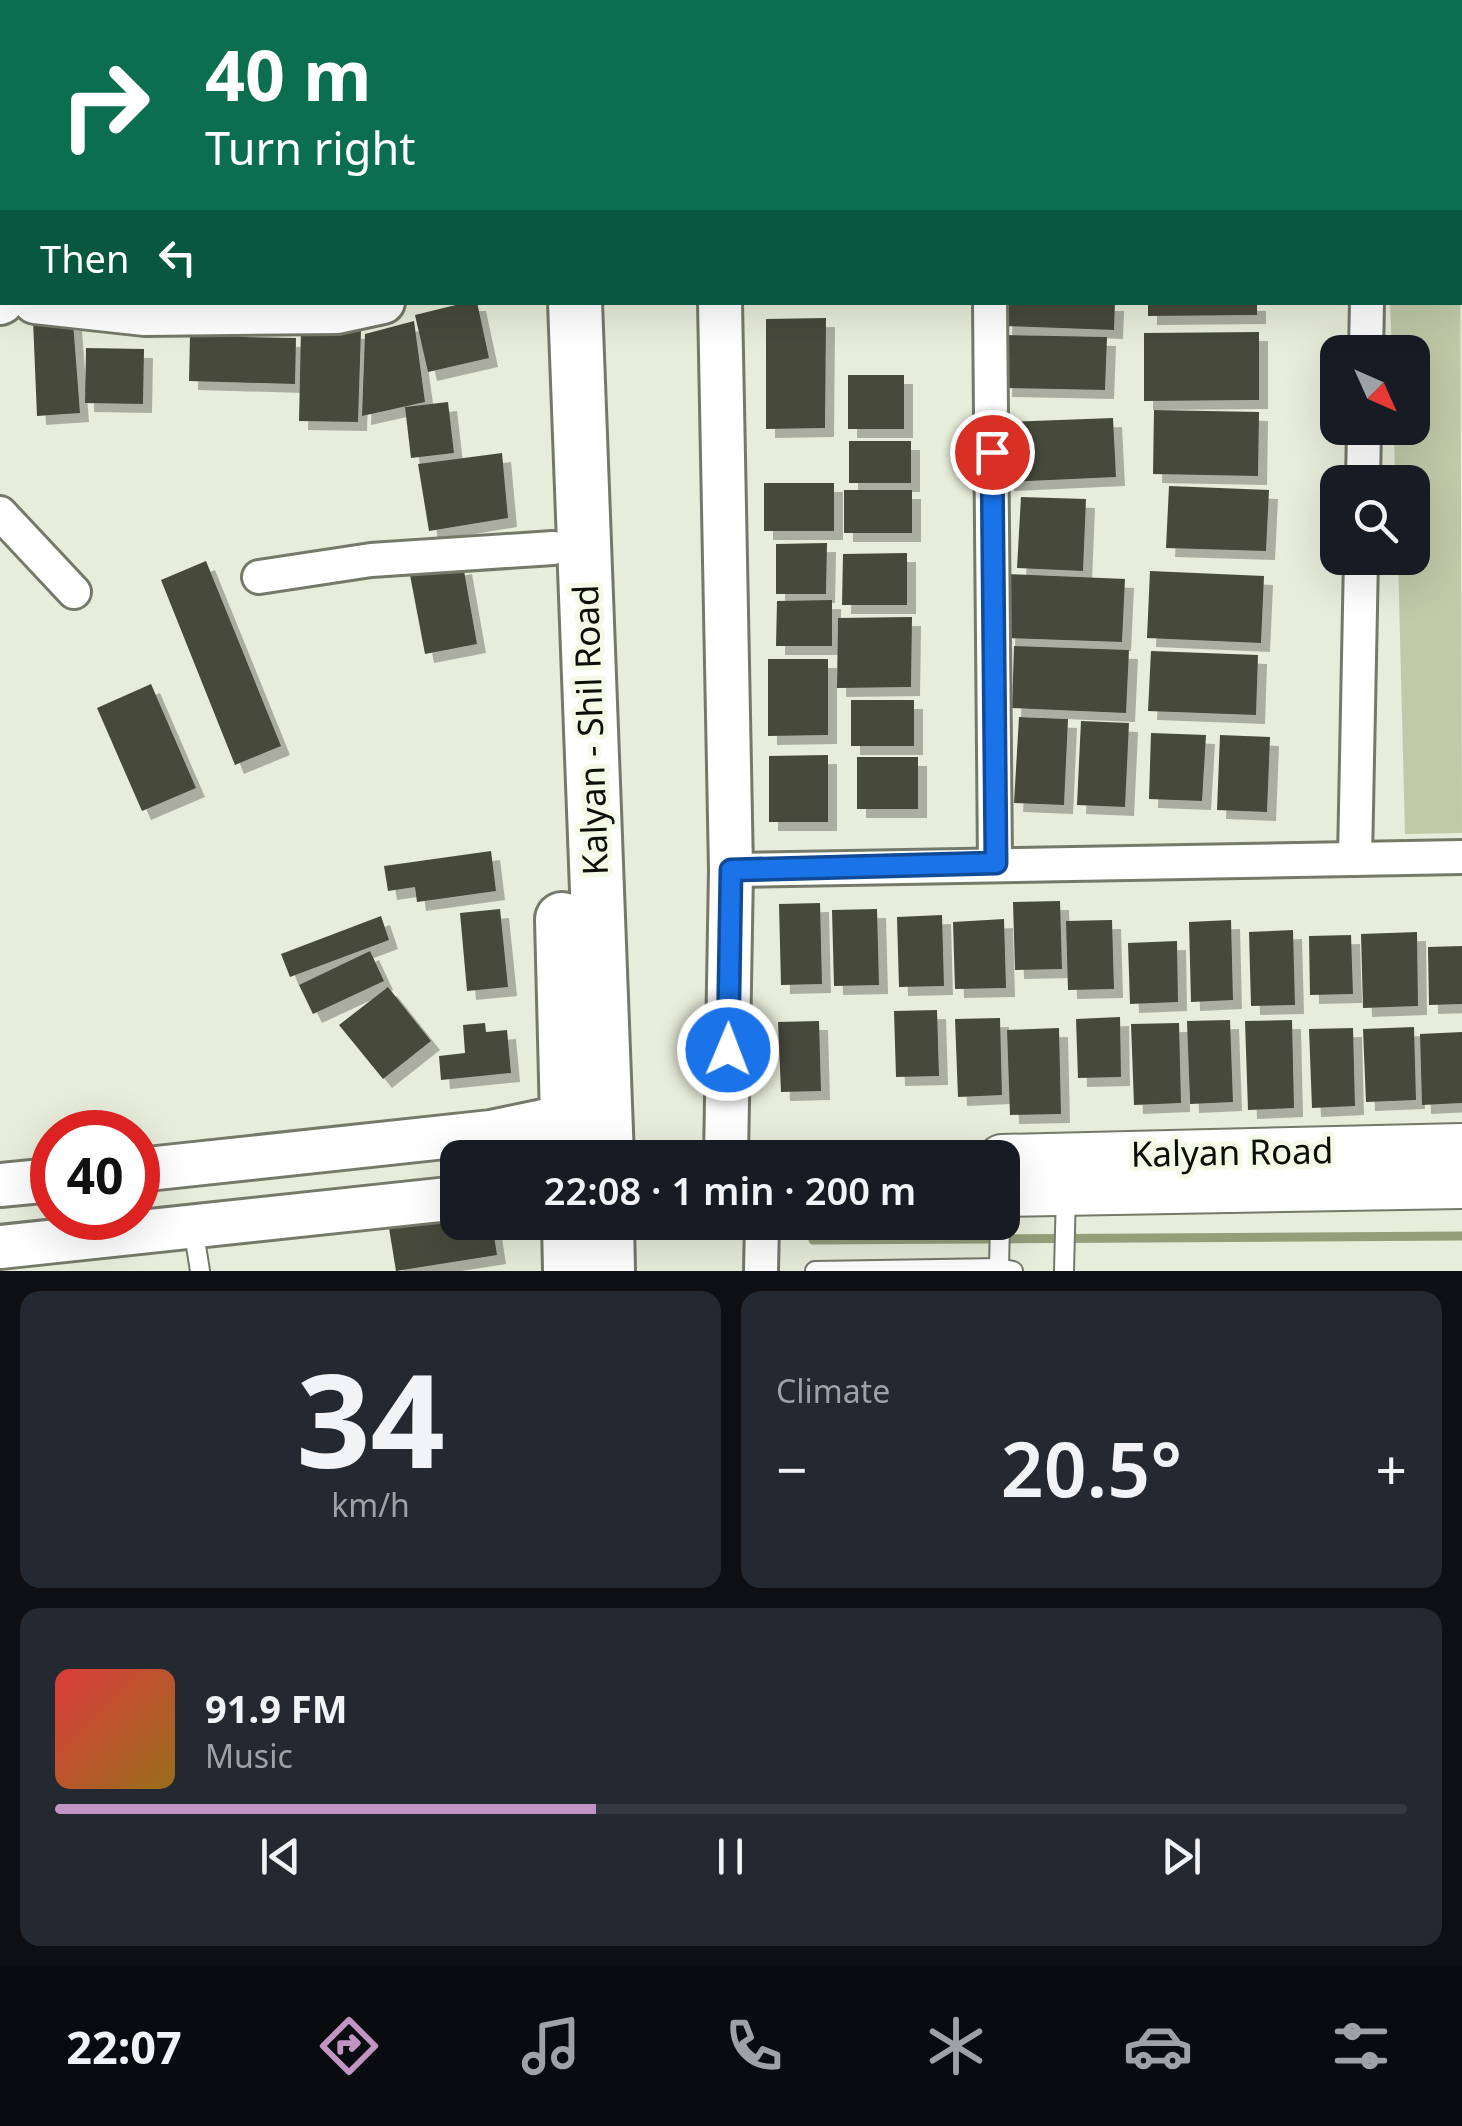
<!DOCTYPE html>
<html lang="en">
<head>
<meta charset="utf-8">
<style>
  :root { --surface:#171b24; --page:#242831; --text:#f1f3f6; --muted:#9ea1a6; --line:#363941; --accent:#c294c4 }
  body { margin:0; font-family:"Noto Sans",sans-serif; background:var(--page); color:var(--text); height:100vh; display:flex; flex-direction:column; font-size:38px; white-space:nowrap }
  * { box-sizing:border-box; margin:0 }
  p { font-size:32px; color:var(--muted) }
  .icon { flex:none; width:55px; height:55px; fill:none; stroke:currentColor; stroke-width:2; stroke-linecap:round; stroke-linejoin:round }
  .map { position:relative; height:1271px; overflow:hidden }
  .details { display:flex; flex-direction:column; gap:20px; padding:20px; background:#0d0f14; flex:1 }
  .details>* { flex:none }
  .hud { position:absolute; left:0px; top:0px; width:1462px; height:305px; box-shadow:0 10px 40px #0002; background:#0b6e4f; color:#fff; overflow:hidden }
  .needle { width:65px; rotate:135deg }
  .fabs { position:absolute; left:1320px; top:335px; display:grid; gap:20px }
  .fabs a { display:grid; place-items:center; width:110px; height:110px; border-radius:20px; background:var(--surface); box-shadow:0 10px 40px #0002; font-size:50px }
  .speed { position:absolute; left:30px; top:1110px; display:flex; gap:20px; font-size:50px; font-weight:700; text-align:center }
  .speed>* { display:grid; place-content:center; width:130px; height:130px; border-radius:50%; background:var(--surface); box-shadow:0 10px 40px #0002; line-height:1 }
  .speed .limit { border:15px solid #d22; background:#fff; color:#111 }
  .pin { position:absolute; display:grid; place-items:center; width:85px; height:85px; color:#fff; margin:-42px; border:5px solid #fff; border-radius:50%; box-shadow:0 2px 10px #0007 }
  .me { position:absolute; width:110px; margin:-55px; rotate:1deg; stroke-linejoin:round; filter:drop-shadow(0 0 8px #0008) }
  .turn { display:flex; align-items:center; gap:35px; height:210px; padding:0 40px; font-size:45px }
  .turn .icon { width:130px; height:130px; stroke-width:2.5 }
  .turn b { display:block; font-size:70px; line-height:85px }
  .then { display:flex; align-items:center; height:95px; padding:0 40px; background:#0003; gap:20px; font-size:38px }
  .big { font-size:75px; font-weight:600; line-height:1.1 }
  .details .card { flex:1; display:flex; flex-direction:column; justify-content:center; gap:15px; min-width:0; padding:0 35px; border-radius:20px; background:var(--page) }
  .details .dial { align-items:center; gap:0 }
  .dial b { font-size:130px; line-height:1 }
  .song { display:flex; align-items:center; gap:30px }
  .cover { width:120px; height:120px; border-radius:15px; background:linear-gradient(135deg,hsl(0 70% 55%),hsl(40 70% 35%)) }
  .played { height:10px; border-radius:5px; background:linear-gradient(90deg,var(--accent) 40%,var(--line) 40%) }
  .keys { display:flex; justify-content:space-around; direction:ltr }
  .heat { display:flex; justify-content:space-between; align-items:center; font-size:55px; direction:ltr }
  .details .tiles { flex:1; display:grid; gap:20px; grid-template-columns:1fr 1fr }
  .card:last-child { grid-column:span 2 }
  .trip { position:absolute; left:440px; top:1140px; width:580px; height:100px; border-radius:20px; background:var(--surface); box-shadow:0 10px 40px #0002; font-weight:600; line-height:100px; text-align:center }
  .tab-bar { display:flex; height:160px; justify-content:space-around; align-items:center; background:#090b0e; color:var(--muted) }
  .tab-bar .icon { width:70px; height:70px }
  .tab-bar .selected { color:var(--accent) }
  .tab-bar b { font-size:45px; color:var(--text) }
  .map>svg:first-child { display:block }
  .green { fill:#c1c9a9 }
  .lines { fill:none; stroke-linecap:round; stroke-linejoin:round }
  .stream { stroke:#949e79; stroke-width:9 }
  .building { fill:#464a3b; filter:url(#shadow) }
  .service-casing { stroke:#757969; stroke-width:22 }
  .minor-casing { stroke:#757969; stroke-width:38 }
  .tertiary-casing { stroke:#757969; stroke-width:48 }
  .secondary-casing { stroke:#757969; stroke-width:52 }
  .primary-casing { stroke:#757969; stroke-width:58 }
  .service { stroke:#fff; stroke-width:18 }
  .minor { stroke:#fff; stroke-width:32 }
  .tertiary { stroke:#fff; stroke-width:42 }
  .secondary { stroke:#fff; stroke-width:48 }
  .primary { stroke:#fff; stroke-width:52 }
  .route-casing { stroke:#114b97; stroke-width:25 }
  .route { stroke:#1a73e8; stroke-width:18 }
  .labels { text-anchor:middle; stroke-width:10; stroke-linejoin:round; paint-order:stroke }
  .street-label { font-size:35px; fill:#0d0e08; stroke:#f5fae7 }
</style>
</head>
<body>
<div class="map">
<svg width="1462" height="1271" viewBox="0 0 1462 1271">
  <defs>
    <filter id="shadow"><feDropShadow dx="9" dy="9" stdDeviation="0" flood-color="#0004"/></filter>
  </defs>
  <rect width="100%" height="100%" fill="#e8ecda"/>
  <!-- green -->
  <path class="green" d="M1460 180 1462 833 1405 834 1398 558H1412V482H1395L1394 428H1412V352H1392L1390 303 1460 302Z"/>
  <g class="lines">
    <!-- stream -->
    <path class="stream" d="M813 1240 1462 1236"/>
  </g>
  <!-- building -->
  <g class="building">
    <path d="M468 302H477L489 358 428 372 415 315Z"/>
    <path d="M1004 302H1115L1114 330 1003 326Z"/>
    <path d="M1148 302H1257V315L1148 316Z"/>
    <path d="M826 318 825 428 766 429V319Z"/>
    <path d="M33 320 73 322 80 413 37 416Z"/>
    <path d="M414 321 425 402 362 416 365 334Z"/>
    <path d="M301 328 361 330 358 422 299 421Z"/>
    <path d="M1259 332V400L1144 401V333Z"/>
    <path d="M1005 335 1107 337 1105 390 1003 388Z"/>
    <path d="M190 336 296 338 295 384 189 381Z"/>
    <path d="M86 348 144 349 143 404 85 403Z"/>
    <rect x="848" y="375" width="56" height="54"/>
    <path d="M448 402 454 453 411 458 405 407Z"/>
    <path d="M1154 410 1259 412 1258 476 1153 474Z"/>
    <path d="M1113 418 1116 477 1005 482 1003 422Z"/>
    <rect x="849" y="441" width="62" height="42"/>
    <path d="M502 453 508 518 429 531 418 464Z"/>
    <rect x="764" y="483" width="70" height="48"/>
    <path d="M1169 486 1269 490 1266 551 1166 548Z"/>
    <rect x="844" y="490" width="68" height="43"/>
    <path d="M1021 497 1086 499 1083 571 1017 568Z"/>
    <path d="M827 543 826 594H776V544Z"/>
    <path d="M907 553V605H842L843 554Z"/>
    <path d="M206 561 281 746 235 765 161 580Z"/>
    <path d="M463 565 477 644 425 654 410 575Z"/>
    <path d="M1150 571 1264 576 1261 643 1147 638Z"/>
    <path d="M1008 574 1125 579 1122 642 1006 638Z"/>
    <path d="M832 600V646H776L777 601Z"/>
    <path d="M912 617 911 687 837 688 838 618Z"/>
    <path d="M1014 646 1129 650 1126 713 1012 708Z"/>
    <path d="M1151 651 1258 655 1256 715 1148 711Z"/>
    <path d="M768 659H828V735L768 736Z"/>
    <path d="M151 684 196 788 142 811 97 708Z"/>
    <rect x="851" y="700" width="63" height="46"/>
    <path d="M1019 717 1068 719 1064 805 1014 803Z"/>
    <path d="M1081 721 1129 723 1125 807 1077 805Z"/>
    <path d="M1151 733 1206 735 1202 801 1149 799Z"/>
    <path d="M1220 735 1270 737 1267 812 1217 810Z"/>
    <path d="M828 755V822H769V756Z"/>
    <rect x="857" y="757" width="61" height="52"/>
    <path d="M491 851 496 891 417 902 415 887 388 891 384 866Z"/>
    <path d="M1060 901 1062 969 1015 970 1013 902Z"/>
    <path d="M820 903 822 984 781 985 779 904Z"/>
    <path d="M500 909 508 987 467 991 460 913Z"/>
    <path d="M877 909 879 985 834 986 832 910Z"/>
    <path d="M942 915 944 986 899 987 897 917Z"/>
    <path d="M381 916 389 940 290 977 281 954Z"/>
    <path d="M1004 919 1006 988 955 989 953 922Z"/>
    <path d="M1112 920 1114 989 1068 990 1066 921Z"/>
    <path d="M1231 920 1233 1000 1191 1002 1189 922Z"/>
    <path d="M1293 930 1295 1005 1251 1006 1249 932Z"/>
    <path d="M1417 932 1418 1006 1363 1008 1361 934Z"/>
    <path d="M1351 935 1353 994 1310 995 1309 936Z"/>
    <path d="M1177 941 1178 1002 1130 1004 1128 943Z"/>
    <path d="M1462 946V1004L1429 1005 1428 947Z"/>
    <path d="M370 951 384 981 313 1014 299 985Z"/>
    <path d="M388 987 431 1041 383 1079 339 1025Z"/>
    <path d="M937 1010 939 1076 896 1077 894 1011Z"/>
    <path d="M1120 1017 1121 1077 1078 1078 1076 1019Z"/>
    <path d="M1000 1018 1002 1095 958 1097 955 1019Z"/>
    <path d="M1230 1020 1233 1102 1190 1104 1187 1021Z"/>
    <path d="M1292 1020 1294 1108 1248 1110 1245 1021Z"/>
    <path d="M819 1021 821 1091 781 1092 778 1022Z"/>
    <path d="M485 1023 486 1032 507 1030 511 1073 441 1080 439 1056 465 1053 463 1025Z"/>
    <path d="M1179 1023 1181 1103 1134 1105 1131 1024Z"/>
    <path d="M1414 1027 1416 1100 1366 1102 1363 1029Z"/>
    <path d="M1059 1028 1061 1114 1010 1115 1007 1030Z"/>
    <path d="M1353 1028 1355 1106 1312 1108 1309 1029Z"/>
    <path d="M1462 1032V1103L1422 1105 1420 1034Z"/>
    <path d="M458 1217V1222H492L497 1255 396 1271 389 1228Z"/>
  </g>
  <g class="lines">
    <!-- service casing -->
    <g class="service-casing">
      <g id="service">
        <path d="M1000 1222 999 1268 1013 1271"/>
        <path d="M193 1227 200 1271"/>
        <path d="M815 1271 999 1268"/>
        <path d="M1064 1271 1066 1192"/>
      </g>
    </g>
    <!-- minor casing -->
    <g class="minor-casing">
      <g id="minor">
        <path d="M987 0V2"/>
        <path d="M1460 137H1462"/>
        <path d="M990 302 995 863"/>
        <path d="M1366 352 1367 302"/>
        <path d="M1363 482 1364 428"/>
        <path d="M0 513 74 592"/>
        <path d="M259 577 371 560 553 548"/>
        <path d="M1355 859 1361 558"/>
        <path d="M731 870 1462 857"/>
        <path d="M761 1271 762 1222"/>
      </g>
    </g>
    <!-- tertiary casing -->
    <g class="tertiary-casing">
      <g id="tertiary">
        <path d="M714 0V2"/>
        <path d="M35 302 145 314 337 312 383 302"/>
        <path d="M720 302 731 870 726 1158"/>
        <path d="M0 303 2 302"/>
        <path d="M138 1170 491 1132 567 1116"/>
        <path d="M0 1185 52 1180"/>
        <path d="M0 1247 458 1198"/>
      </g>
    </g>
    <!-- secondary casing -->
    <g class="secondary-casing">
      <g id="secondary">
        <path d="M1002 1159 1462 1148"/>
        <path d="M1002 1192 1462 1184"/>
      </g>
    </g>
    <!-- primary casing -->
    <g class="primary-casing">
      <g id="primary">
        <path d="M530 0V2"/>
        <path d="M575 302 607 1158"/>
        <path d="M562 919 568 1158"/>
        <path d="M569 1222 570 1271"/>
        <path d="M607 1222 608 1271"/>
      </g>
    </g>
    <!-- service -->
    <use href="#service" class="service"/>
    <!-- minor -->
    <use href="#minor" class="minor"/>
    <!-- tertiary -->
    <use href="#tertiary" class="tertiary"/>
    <!-- secondary -->
    <use href="#secondary" class="secondary"/>
    <!-- primary -->
    <use href="#primary" class="primary"/>
  </g>
  <g class="lines">
    <!-- route casing -->
    <g class="route-casing">
      <path id="route" d="M728 1050 731 870 996 863 992 452"/>
    </g>
    <!-- route -->
    <use href="#route" class="route"/>
  </g>
  <g class="labels">
    <!-- street labels -->
    <g class="street-label">
      <text transform="translate(591 730) rotate(-92)" y="12">Kalyan - Shil Road</text>
      <text transform="translate(1232 1153) rotate(-1)" y="12">Kalyan Road</text>
    </g>
  </g>
</svg>
<div class="fabs">
<a><svg class="needle" viewBox="-14 -14 28 28"><path d="M0-13l5 13h-10z" fill="#e53935"/><path d="M0 13l5-13h-10z" fill="#9ea1a6"/></svg></a>
<a><svg class="icon" aria-label="search" viewBox="0 0 24 24"><circle cx="10" cy="10" r="6"/><path d="M15 15l6 6"/></svg></a>
</div>
<div class="speed"><div class="limit">40</div></div>
<div class="pin" style="left:992px;top:452px;background:#d93025"><svg class="icon" aria-label="arrive" viewBox="0 0 24 24"><path d="M6 21V4h12l-3 4 3 4H6"/></svg></div>
<svg class="me" style="left:728px;top:1050px" viewBox="-20 -20 40 40"><circle r="17" fill="#1a73e8" stroke="#fff" stroke-width="3"/><path d="M0-11L8 9 0 5-8 9z" fill="#fff"/></svg>
<div class="trip">22:08 · 1 min · 200 m</div>
<div class="hud">
<div class="turn"><svg class="icon" aria-label="right" viewBox="0 0 24 24"><path d="M7 20v-9h11M14 6l5 5-5 5"/></svg><div><b>40 m</b>Turn right</div></div>
<div class="then">Then<svg class="icon" aria-label="left" viewBox="0 0 24 24"><path d="M17 20v-9H6M10 6l-5 5 5 5"/></svg></div>
</div>
</div>
<section class="details">
<div class="tiles">
<div class="card dial"><b>34</b><p>km/h</p></div>
<div class="card"><p>Climate</p>
<div class="heat"><a>−</a><b class="big">20.5°</b><a>+</a></div>
</div>
<div class="card">
<div class="song"><i class="cover"></i><div><b>91.9 FM</b><p>Music</p></div></div>
<div class="played"></div>
<div class="keys"><svg class="icon" aria-label="previous" viewBox="0 0 24 24"><path d="M18 5L8 12l10 7zM5 5v14"/></svg><svg class="icon" aria-label="pause" viewBox="0 0 24 24"><path d="M8 5v14M16 5v14"/></svg><svg class="icon" aria-label="next" viewBox="0 0 24 24"><path d="M6 5l10 7-10 7zM19 5v14"/></svg></div>
</div>
</div>
</section>
<nav class="tab-bar">
<b>22:07</b>
<svg class="icon selected" aria-label="directions" viewBox="0 0 24 24"><path d="M12 3l9 9-9 9-9-9zM9 14v-3h6M13 9l2 2-2 2"/></svg>
<svg class="icon" aria-label="music" viewBox="0 0 24 24"><path d="M9 18V5l10-2v13"/><circle cx="6" cy="18" r="3"/><circle cx="16" cy="16" r="3"/></svg>
<svg class="icon" aria-label="phone" viewBox="0 0 24 24"><path d="M5 4h4l2 5-3 2q2 4 5 5l2-3 5 2v4C11 20 4 13 5 4z"/></svg>
<svg class="icon" aria-label="climate" viewBox="0 0 24 24"><path d="M12 3v18M4 7l16 10M4 17L20 7"/></svg>
<svg class="icon" aria-label="car" viewBox="0 0 24 24"><path d="M5 17H2v-5l4-1 3-4h7l3 4 3 1v5h-3M9 17h6M6 11h13"/><circle cx="7" cy="17" r="2"/><circle cx="17" cy="17" r="2"/></svg>
<svg class="icon" aria-label="filters" viewBox="0 0 24 24"><path d="M4 7h16M4 17h16"/><circle cx="9" cy="7" r="2"/><circle cx="15" cy="17" r="2"/></svg>
</nav>
</body>
</html>
